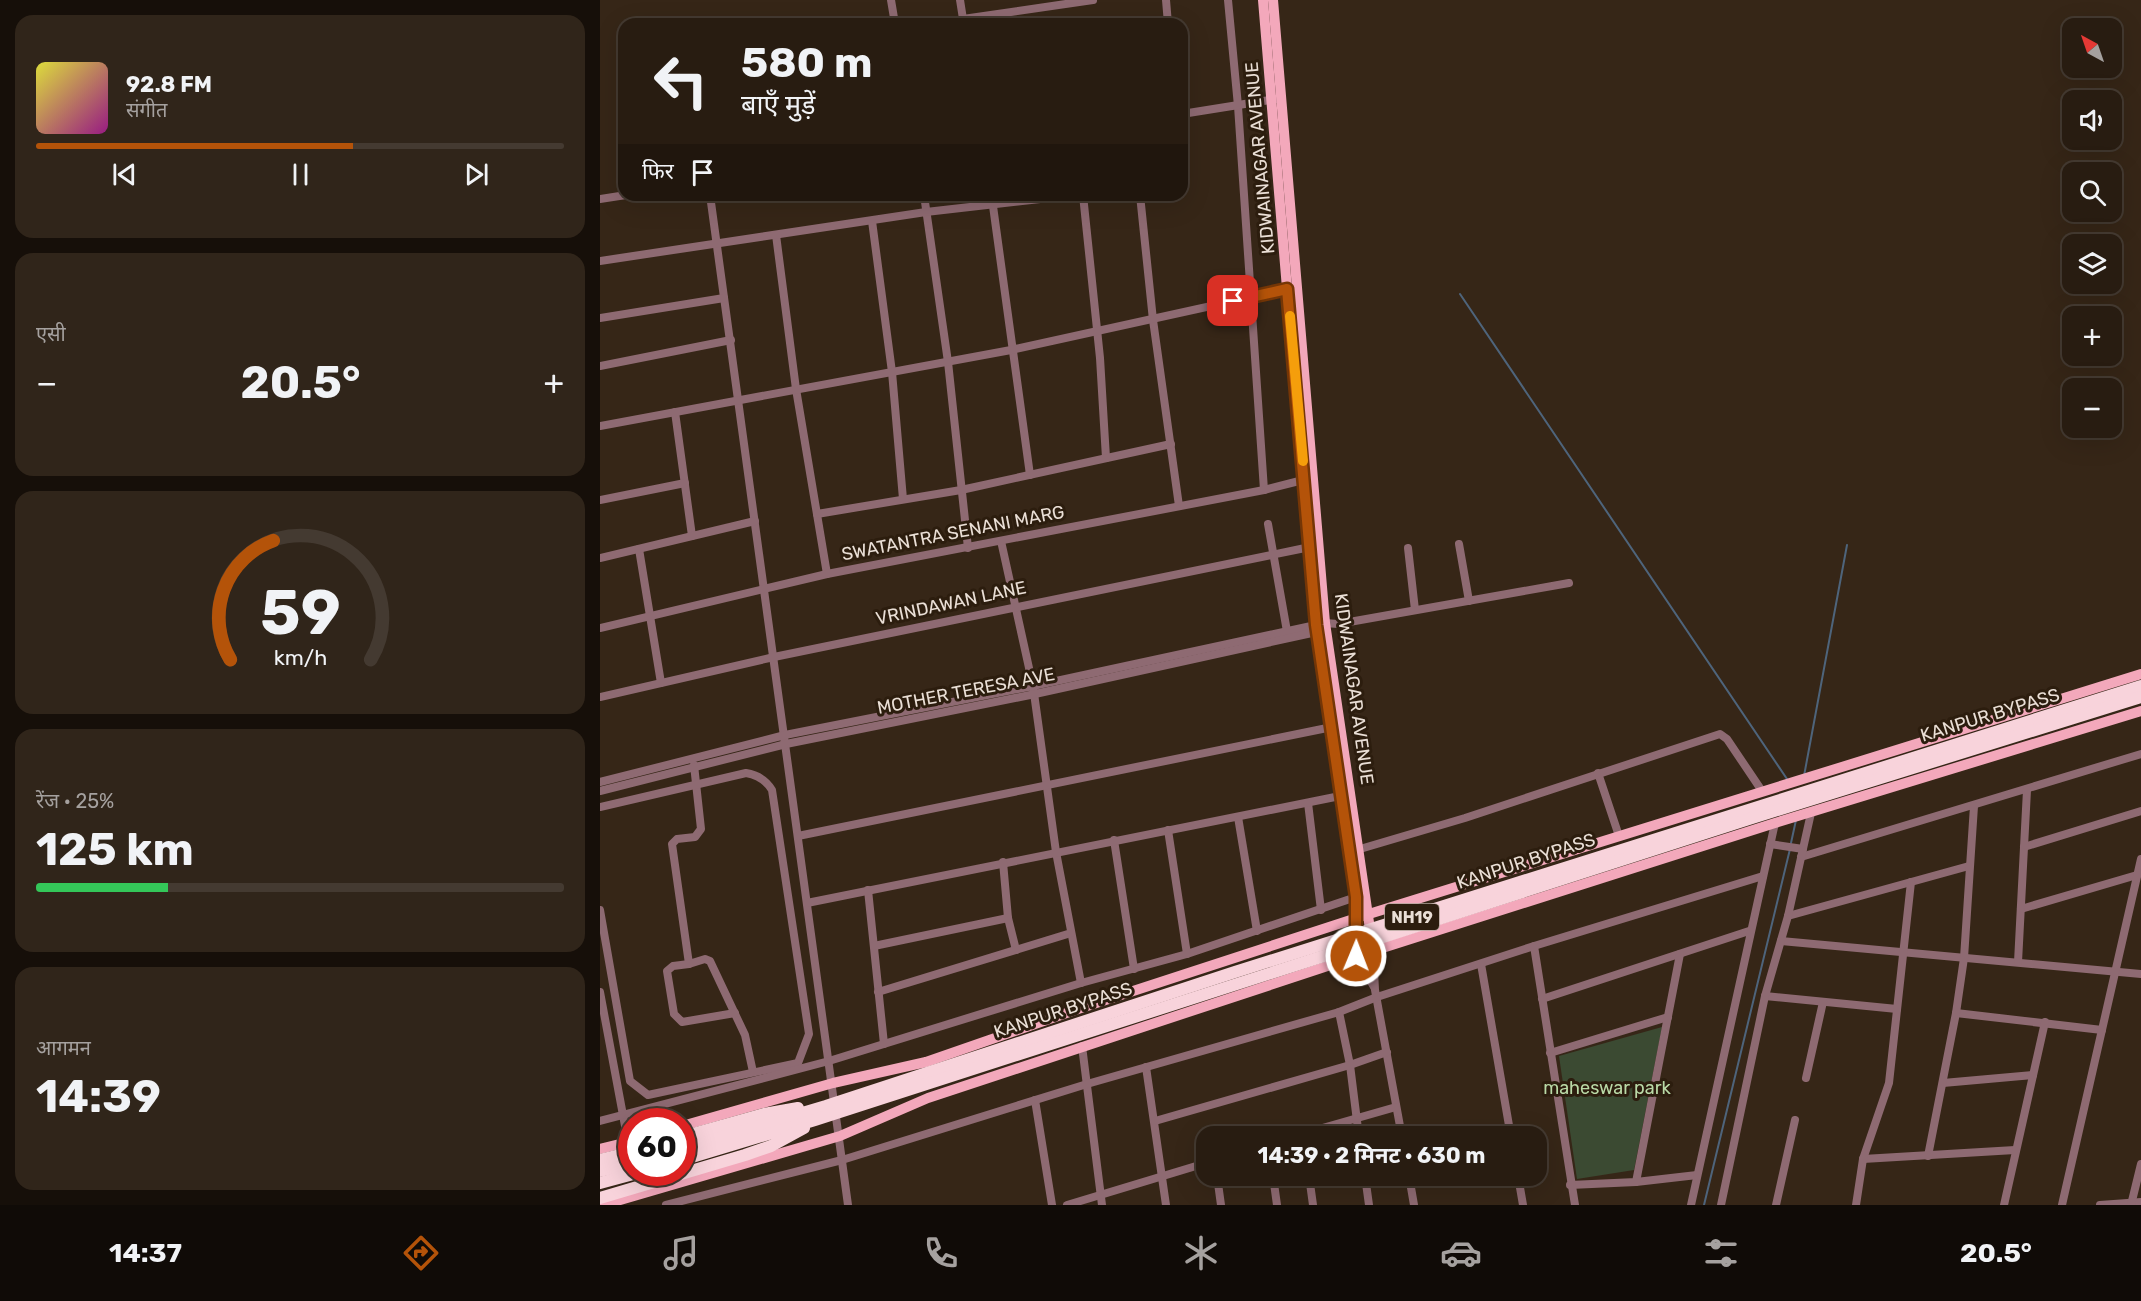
<!DOCTYPE html>
<html lang="hi">
<head>
<meta charset="utf-8">
<style>
  :root { --surface:#281c11; --page:#30251a; --text:#f1f3f6; --muted:#a5a19f; --line:#443a31; --accent:#b45309 }
  body { margin:0; font-family:Rubik,"Noto Sans Devanagari",sans-serif; background:var(--page); color:var(--text); height:100vh; display:flex; flex-direction:column; font-size:22px; white-space:nowrap }
  * { box-sizing:border-box; margin:0 }
  p { font-size:20px; color:var(--muted) }
  .icon { flex:none; width:33px; height:33px; fill:none; stroke:currentColor; stroke-width:2; stroke-linecap:round; stroke-linejoin:round }
  .map { position:relative; flex:1; overflow:hidden }
  .details { display:flex; flex-direction:column; gap:15px; padding:15px; background:#160f09; width:600px }
  .details>* { flex:none }
  .hud { position:absolute; left:18px; top:18px; width:570px; height:183px; border-radius:18px; box-shadow:0 6px 24px #0002,0 0 0 2px var(--line); background:#281c11; color:var(--text); overflow:hidden }
  .needle { width:39px; rotate:320deg }
  .controls { position:absolute; left:1462px; top:18px; display:grid; gap:12px }
  .controls a { display:grid; place-items:center; width:60px; height:60px; border-radius:12px; background:var(--surface); box-shadow:0 6px 24px #0002,0 0 0 2px var(--line); font-size:30px }
  .speed { position:absolute; left:18px; top:1108px; display:flex; gap:12px; font-size:30px; font-weight:700; text-align:center }
  .speed>* { display:grid; place-content:center; width:78px; height:78px; border-radius:50%; background:var(--surface); box-shadow:0 6px 24px #0002,0 0 0 2px var(--line); line-height:1 }
  .speed .limit { border:9px solid #d22; background:#fff; color:#111 }
  .pin { position:absolute; display:grid; place-items:center; width:51px; height:51px; color:#fff; margin:-26px; border-radius:12px; box-shadow:0 3px 9px #0006 }
  .me { position:absolute; width:66px; margin:-33px; rotate:1deg; stroke-linejoin:round; filter:drop-shadow(0 0 4px #0008) }
  .turn { display:flex; align-items:center; gap:21px; height:126px; padding:0 24px; font-size:27px }
  .turn .icon { width:78px; height:78px; stroke-width:2.5 }
  .turn b { display:block; font-size:42px; line-height:51px }
  .then { display:flex; align-items:center; height:57px; padding:0 24px; background:#0003; gap:12px; font-size:22px }
  .big { font-size:45px; font-weight:700; line-height:1.1 }
  .details .tile { flex:1; display:flex; flex-direction:column; justify-content:center; gap:9px; min-width:0; padding:0 21px; border-radius:18px; background:var(--page) }
  .details .dial { align-items:center; gap:0 }
  .dial svg { height:156px; overflow:visible; fill:none; stroke:var(--line); stroke-width:7; stroke-linecap:round; text-anchor:middle }
  .dial text { fill:var(--text); stroke:none }
  .song { display:flex; align-items:center; gap:18px }
  .cover { width:72px; height:72px; border-radius:9px; background:linear-gradient(135deg,hsl(60 70% 55%),hsl(310 70% 35%)) }
  .played { height:6px; border-radius:3px; background:linear-gradient(90deg,var(--accent) 60%,var(--line) 60%) }
  .keys { display:flex; justify-content:space-around; direction:ltr }
  .heat { display:flex; justify-content:space-between; align-items:center; font-size:33px; direction:ltr }
  .charge { height:9px; border-radius:4px; background:linear-gradient(90deg,#34c759 25%,var(--line) 0) }
  .trip { position:absolute; left:596px; top:1126px; width:351px; height:60px; border-radius:18px; background:var(--surface); box-shadow:0 6px 24px #0002,0 0 0 2px var(--line); font-weight:700; line-height:60px; text-align:center }
  .tab-bar { display:flex; height:96px; justify-content:space-around; align-items:center; background:#100b07; color:var(--muted) }
  .tab-bar .icon { width:42px; height:42px }
  .tab-bar .current { color:var(--accent) }
  .tab-bar b { font-size:27px; color:var(--text) }
  main { display:flex; flex:1; min-height:0 }
  .map>svg:first-child { display:block }
  .green { fill:#3b4a32 }
  .lines { fill:none; stroke-linecap:round; stroke-linejoin:round }
  .stream { stroke:#4e647b; stroke-width:2 }
  .minor { stroke:#8e6a72; stroke-width:8 }
  .major { stroke:#f3a8bb; stroke-width:10 }
  .highway { stroke:#f8d3db; stroke-width:12 }
  .route-casing { stroke:#753606; stroke-width:15 }
  .route { stroke:#b45309; stroke-width:10 }
  .slow { stroke:#f59e0b; stroke-width:10 }
  .labels { text-anchor:middle; stroke-width:6; stroke-linejoin:round; paint-order:stroke }
  .shield { fill:#2c1d0e; stroke:#b1a59a; stroke-width:1.5 }
  .shield-label { font-size:16px; font-weight:bold; fill:#eadfd6 }
  .street-label { font-size:18px; fill:#eadfd6; stroke:#2c1d0e }
  .park-label { font-size:18px; fill:#badaa7; stroke:#2c1d0e }
</style>
</head>
<body>
<main>
<section class="details">
<div class="tile">
<div class="song"><i class="cover"></i><div><b>92.8 FM</b><p>संगीत</p></div></div>
<div class="played"></div>
<div class="keys"><svg class="icon" aria-label="previous" viewBox="0 0 24 24"><path d="M18 5L8 12l10 7zM5 5v14"/></svg><svg class="icon" aria-label="pause" viewBox="0 0 24 24"><path d="M8 5v14M16 5v14"/></svg><svg class="icon" aria-label="next" viewBox="0 0 24 24"><path d="M6 5l10 7-10 7zM19 5v14"/></svg></div>
</div>
<div class="tile"><p>एसी</p>
<div class="heat"><a>−</a><b class="big">20.5°</b><a>+</a></div>
</div>
<div class="tile dial"><svg viewBox="0 0 100 80">
<path d="M14 69A42 42 0 1 1 86 69"/>
<path d="M14 69A42 42 0 0 1 36 8" stroke="#b45309"/>
<text x="50" y="56" font-size="32" font-weight="700">59</text>
<text x="50" y="72" font-size="11">km/h</text>
</svg></div>
<div class="tile"><p>रेंज · 25%</p><b class="big">125 km</b><div class="charge"></div></div>
<div class="tile"><p>आगमन</p><b class="big">14:39</b></div>
</section>
<div class="map">
<svg width="1541" height="1205" viewBox="0 0 1541 1205">
  <rect width="100%" height="100%" fill="#362617"/>
  <!-- green -->
  <path class="green" d="M1062 1027 1034 1170 977 1179 959 1056Z"/>
  <g class="lines">
    <!-- stream -->
    <g class="stream">
      <path d="M860 294 1187 779"/>
      <path d="M1204 776 1247 545"/>
      <path d="M1191 843 1196 820"/>
      <path d="M1104 1205 1190 849"/>
    </g>
    <!-- minor -->
    <g class="minor">
      <path d="M291 0 295 24"/>
      <path d="M360 0 363 19"/>
      <path d="M566 0 568 24"/>
      <path d="M628 0 638 106 664 490"/>
      <path d="M364 24 363 19 493 0"/>
      <path d="M582 114 676 99"/>
      <path d="M110 195 248 1205"/>
      <path d="M324 195 348 362 368 548"/>
      <path d="M483 195 500 358 506 458"/>
      <path d="M540 195 553 320 579 506"/>
      <path d="M0 199 26 195"/>
      <path d="M393 206 430 475"/>
      <path d="M272 221 292 372 303 499"/>
      <path d="M176 235 196 389 227 574"/>
      <path d="M0 261 326 212 476 195"/>
      <path d="M0 318 124 298"/>
      <path d="M0 366 131 340"/>
      <path d="M75 412 92 536"/>
      <path d="M0 426 411 350 693 288"/>
      <path d="M0 500 85 483"/>
      <path d="M217 514 361 490 571 444"/>
      <path d="M668 524 688 637"/>
      <path d="M401 541 433 686 456 852 481 983"/>
      <path d="M859 544 869 601"/>
      <path d="M808 548 815 610"/>
      <path d="M39 549 61 683"/>
      <path d="M0 558 155 521"/>
      <path d="M0 628 227 574 664 490 707 479"/>
      <path d="M0 697 174 657 710 547"/>
      <path d="M94 765 101 829 95 837 77 839 72 844 89 964 105 959 110 961 145 1035 153 1072"/>
      <path d="M998 773 1019 836"/>
      <path d="M0 782 185 735 433 686 725 623 738 624 969 583"/>
      <path d="M0 791 186 744 435 694 721 631"/>
      <path d="M708 803 721 910"/>
      <path d="M0 807 146 773C158 775 166 780 172 790L209 1034 198 1063 48 1095 30 1081 0 910"/>
      <path d="M638 817 657 931"/>
      <path d="M198 836 732 727"/>
      <path d="M514 840 534 969"/>
      <path d="M1170 844 1203 849"/>
      <path d="M1424 847 1541 811"/>
      <path d="M760 849 865 818 1120 734 1127 739 1162 791"/>
      <path d="M1201 857 1541 754"/>
      <path d="M268 890 284 1044"/>
      <path d="M207 903 745 795"/>
      <path d="M1421 909 1537 875"/>
      <path d="M1188 916 1369 866"/>
      <path d="M408 918 416 950"/>
      <path d="M1181 941 1541 974"/>
      <path d="M274 946 408 918 403 862"/>
      <path d="M934 946 1163 876"/>
      <path d="M773 951 775 990 802 1137"/>
      <path d="M587 954 756 897"/>
      <path d="M756 956 774 987"/>
      <path d="M1418 962 1427 790"/>
      <path d="M89 964 73 966 67 971 74 1014 82 1022 135 1013"/>
      <path d="M881 964 911 1137"/>
      <path d="M0 992 28 1142"/>
      <path d="M278 992 471 933"/>
      <path d="M1165 996 1297 1009"/>
      <path d="M942 999 1149 931"/>
      <path d="M739 1012 750 1065 759 1137"/>
      <path d="M1356 1013 1502 1030"/>
      <path d="M482 1046 502 1205"/>
      <path d="M950 1053 1068 1017"/>
      <path d="M546 1067 566 1205"/>
      <path d="M1206 1078 1223 1002"/>
      <path d="M1343 1083 1433 1075"/>
      <path d="M435 1100 452 1205"/>
      <path d="M0 1121 229 1061 481 983 587 954 568 830"/>
      <path d="M555 1121 750 1065 787 1052"/>
      <path d="M691 1137 796 1107"/>
      <path d="M1328 1156 1356 1013 1364 958 1374 806"/>
      <path d="M1263 1159 1415 1150"/>
      <path d="M617 1176 621 1205"/>
      <path d="M673 1176 677 1205"/>
      <path d="M709 1176 713 1205"/>
      <path d="M765 1176 769 1205"/>
      <path d="M809 1176 814 1205"/>
      <path d="M918 1176 923 1205"/>
      <path d="M1036 1182 1097 1175"/>
      <path d="M970 1185 1036 1182 1080 954"/>
      <path d="M66 1205 242 1160 487 1084 739 1012 777 997 934 946 975 1205"/>
      <path d="M467 1205 606 1163"/>
      <path d="M1091 1205 1175 823"/>
      <path d="M1121 1205 1165 996 1188 916 1211 813"/>
      <path d="M1176 1205 1195 1120"/>
      <path d="M1256 1205 1263 1159 1289 1083 1311 882"/>
      <path d="M1404 1205 1445 1022"/>
      <path d="M1462 1205 1541 859"/>
      <path d="M1500 1205 1541 1202"/>
      <path d="M1531 1205 1541 1164"/>
    </g>
    <!-- major -->
    <g class="major">
      <path d="M663 0 715 625 750 855 756 897V941"/>
      <path d="M673 0 725 623 771 936"/>
      <path d="M82 1126 233 1083 326 1062 481 1008 769 914 1541 674"/>
      <path d="M0 1149 32 1141"/>
      <path d="M3 1205 240 1136 328 1098 773 951 1175 823 1541 711"/>
    </g>
    <!-- highway -->
    <g class="highway">
      <path d="M82 1137 164 1114 198 1108"/>
      <path d="M82 1149 226 1106 635 972 1541 686"/>
      <path d="M0 1160 32 1152"/>
      <path d="M82 1160 215 1120 1152 818 1541 697"/>
      <path d="M0 1171 32 1164"/>
      <path d="M0 1183 37 1173"/>
      <path d="M0 1198 145 1155 171 1146 204 1128"/>
    </g>
  </g>
  <g class="lines">
    <!-- route casing -->
    <g class="route-casing">
      <path id="route" d="M633 301 687 289 716 625 756 897V956"/>
    </g>
    <!-- route -->
    <use href="#route" class="route"/>
    <!-- slow -->
    <path class="slow" d="M690 316 703 461"/>
  </g>
  <g class="labels">
    <!-- shield labels -->
    <rect class="shield" x="785" y="904" width="54" height="26" rx="4.5"/>
    <g class="shield-label">
      <text x="812" y="923">NH19</text>
    </g>
    <!-- street labels -->
    <g class="street-label">
      <text transform="translate(660 158) rotate(-95)" y="6">KIDWAINAGAR AVENUE</text>
      <text transform="translate(353 533) rotate(-11)" y="6">SWATANTRA SENANI MARG</text>
      <text transform="translate(351 603) rotate(-12)" y="6">VRINDAWAN LANE</text>
      <text transform="translate(754 689) rotate(82)" y="6">KIDWAINAGAR AVENUE</text>
      <text transform="translate(366 691) rotate(-11)" y="6">MOTHER TERESA AVE</text>
      <text transform="translate(1390 715) rotate(-17)" y="6">KANPUR BYPASS</text>
      <text transform="translate(926 861) rotate(-18)" y="6">KANPUR BYPASS</text>
      <text transform="translate(463 1010) rotate(-18)" y="6">KANPUR BYPASS</text>
    </g>
    <!-- park labels -->
    <g class="park-label">
      <text x="1007" y="1094">maheswar park</text>
    </g>
  </g>
</svg>
<div class="controls">
<a><svg class="needle" viewBox="-14 -14 28 28"><path d="M0-13l5 13h-10z" fill="#e53935"/><path d="M0 13l5-13h-10z" fill="#a5a19f"/></svg></a>
<a><svg class="icon" aria-label="sound" viewBox="0 0 24 24"><path d="M4 9h4l5-4v14l-5-4H4zM17 9q2 3 0 6"/></svg></a>
<a><svg class="icon" aria-label="search" viewBox="0 0 24 24"><circle cx="10" cy="10" r="6"/><path d="M15 15l6 6"/></svg></a>
<a><svg class="icon" aria-label="layers" viewBox="0 0 24 24"><path d="M12 4l9 5-9 5-9-5zM3 14l9 5 9-5"/></svg></a>
<a>+</a>
<a>−</a>
</div>
<div class="speed"><div class="limit">60</div></div>
<div class="pin" style="left:633px;top:301px;background:#d93025"><svg class="icon" aria-label="arrive" viewBox="0 0 24 24"><path d="M6 21V4h12l-3 4 3 4H6"/></svg></div>
<svg class="me" style="left:756px;top:956px" viewBox="-20 -20 40 40"><circle r="17" fill="#b45309" stroke="#fff" stroke-width="3"/><path d="M0-11L8 9 0 5-8 9z" fill="#fff"/></svg>
<div class="trip">14:39 · 2 मिनट · 630 m</div>
<div class="hud">
<div class="turn"><svg class="icon" aria-label="left" viewBox="0 0 24 24"><path d="M17 20v-9H6M10 6l-5 5 5 5"/></svg><div><b>580 m</b>बाएँ मुड़ें</div></div>
<div class="then">फिर<svg class="icon" aria-label="arrive" viewBox="0 0 24 24"><path d="M6 21V4h12l-3 4 3 4H6"/></svg></div>
</div>
</div>
</main>
<nav class="tab-bar">
<b>14:37</b>
<svg class="icon current" aria-label="directions" viewBox="0 0 24 24"><path d="M12 3l9 9-9 9-9-9zM9 14v-3h6M13 9l2 2-2 2"/></svg>
<svg class="icon" aria-label="music" viewBox="0 0 24 24"><path d="M9 18V5l10-2v13"/><circle cx="6" cy="18" r="3"/><circle cx="16" cy="16" r="3"/></svg>
<svg class="icon" aria-label="phone" viewBox="0 0 24 24"><path d="M5 4h4l2 5-3 2q2 4 5 5l2-3 5 2v4C11 20 4 13 5 4z"/></svg>
<svg class="icon" aria-label="climate" viewBox="0 0 24 24"><path d="M12 3v18M4 7l16 10M4 17L20 7"/></svg>
<svg class="icon" aria-label="car" viewBox="0 0 24 24"><path d="M5 17H2v-5l4-1 3-4h7l3 4 3 1v5h-3M9 17h6M6 11h13"/><circle cx="7" cy="17" r="2"/><circle cx="17" cy="17" r="2"/></svg>
<svg class="icon" aria-label="filters" viewBox="0 0 24 24"><path d="M4 7h16M4 17h16"/><circle cx="9" cy="7" r="2"/><circle cx="15" cy="17" r="2"/></svg>
<b>20.5°</b>
</nav>
</body>
</html>
